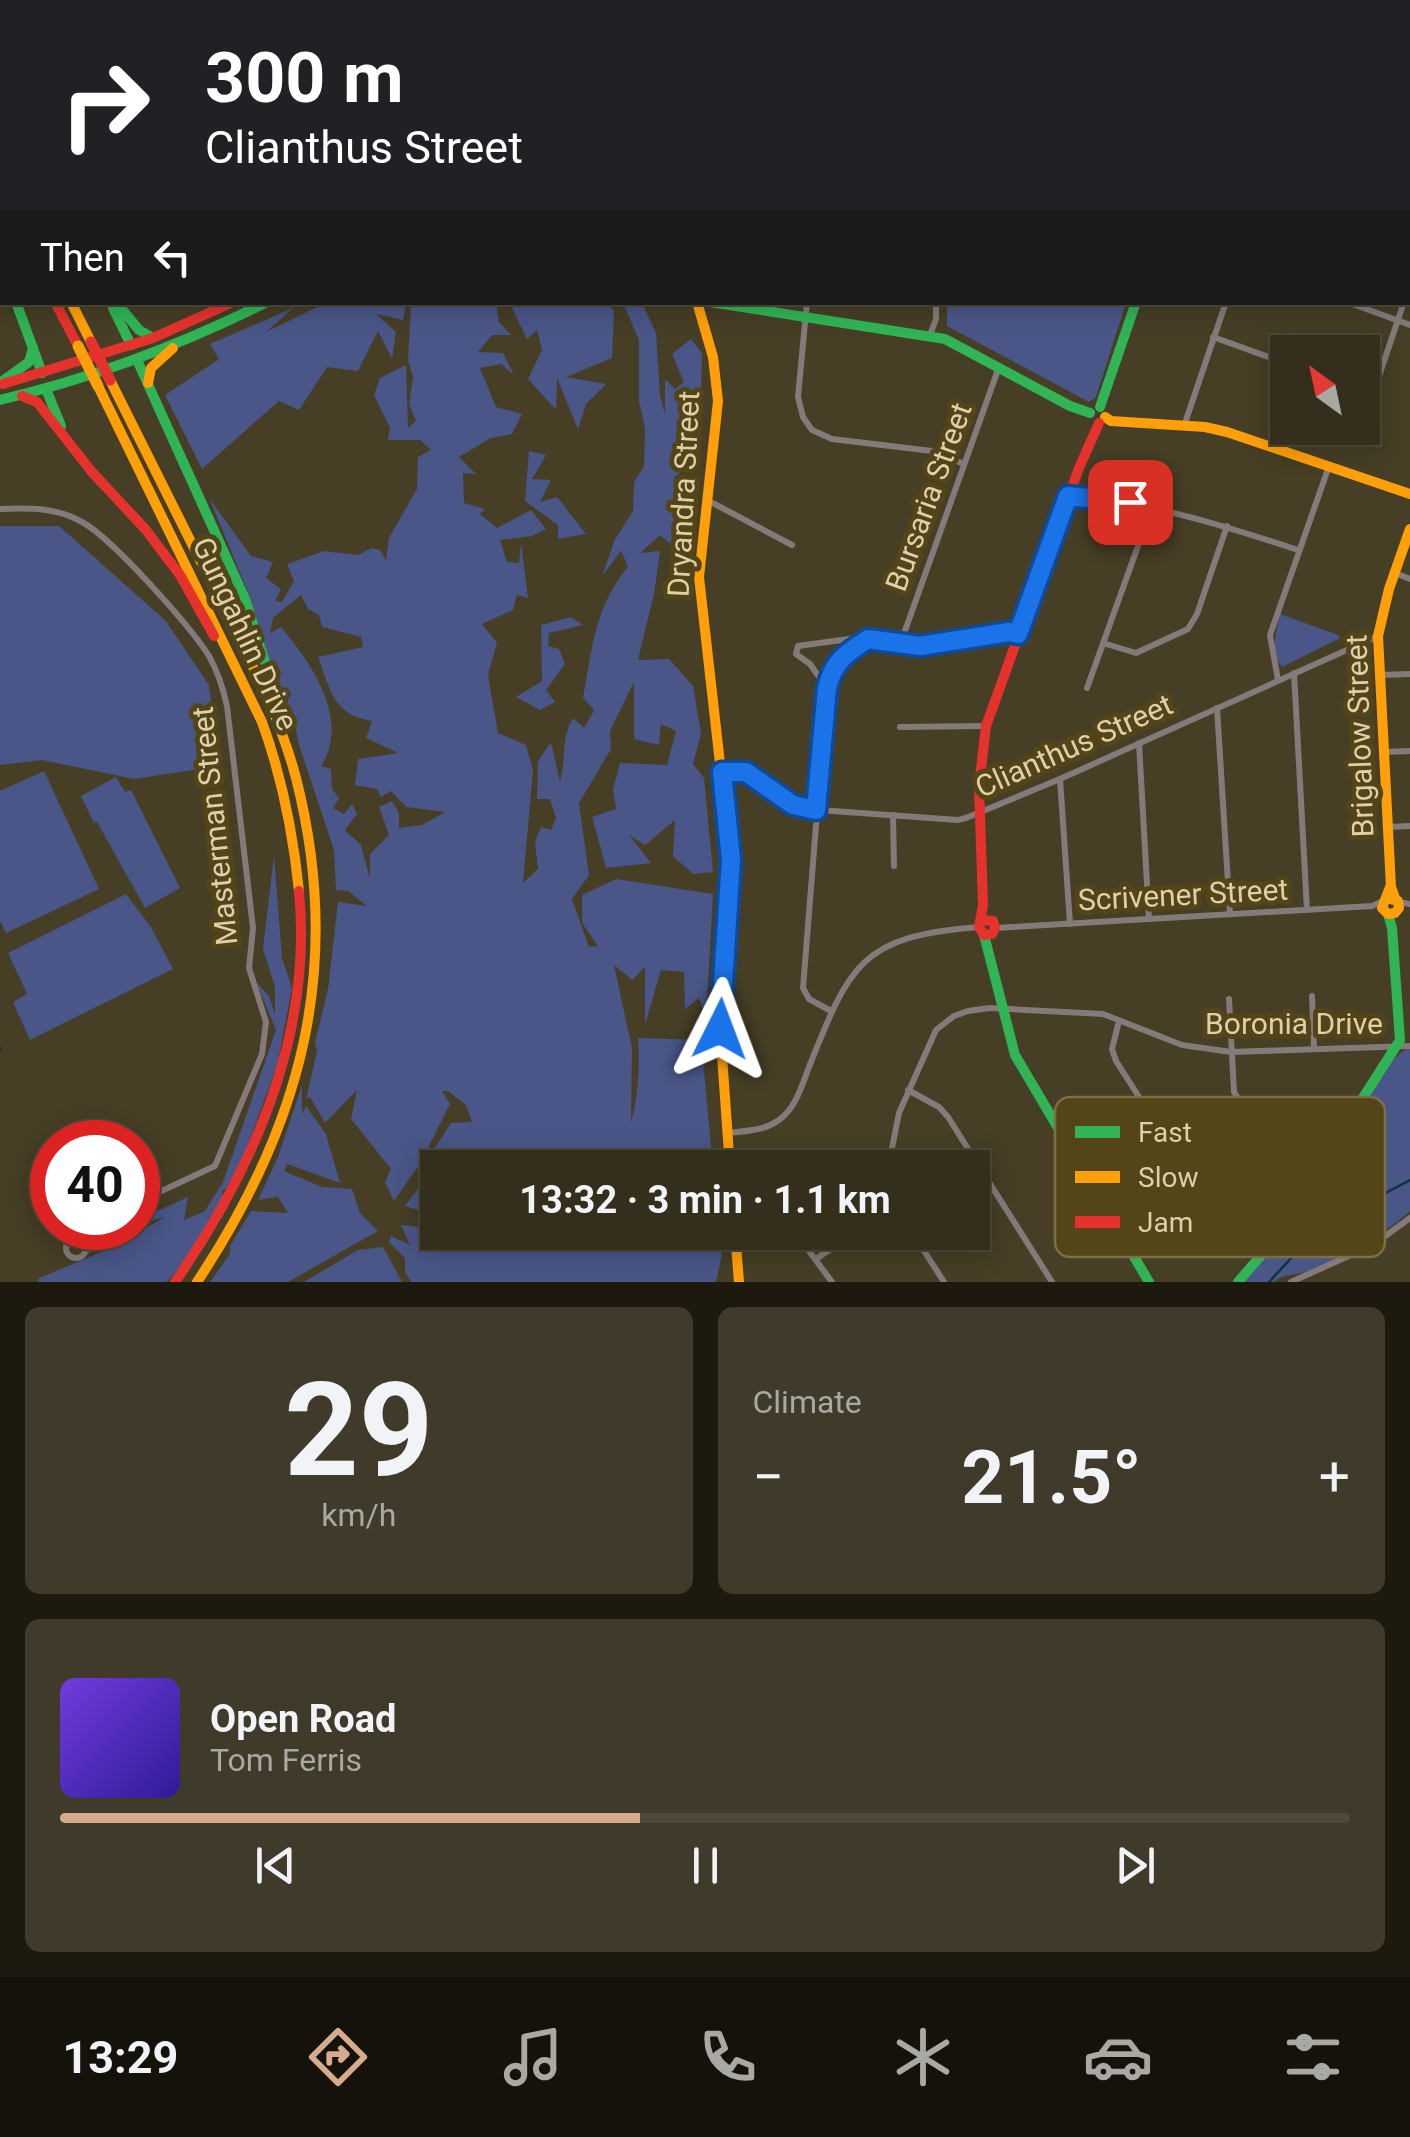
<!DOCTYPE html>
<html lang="en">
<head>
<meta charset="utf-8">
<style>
  :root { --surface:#342e1c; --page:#3f3a29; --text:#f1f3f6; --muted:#a9a8a3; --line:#4e4a3b; --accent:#d6ab8b }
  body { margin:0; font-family:Roboto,sans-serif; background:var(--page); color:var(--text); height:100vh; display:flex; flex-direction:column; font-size:38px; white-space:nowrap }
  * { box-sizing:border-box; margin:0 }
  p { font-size:32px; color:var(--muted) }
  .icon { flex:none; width:55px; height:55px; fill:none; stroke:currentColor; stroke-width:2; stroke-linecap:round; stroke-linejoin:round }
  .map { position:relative; height:1282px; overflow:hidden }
  .drawer { display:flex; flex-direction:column; gap:25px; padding:25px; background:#1d190f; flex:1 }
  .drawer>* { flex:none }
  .top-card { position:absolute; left:0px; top:0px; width:1410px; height:305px; box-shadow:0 5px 25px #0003,0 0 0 2px var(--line); background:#202124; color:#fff; overflow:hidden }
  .needle { width:65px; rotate:327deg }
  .buttons { position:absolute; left:1270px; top:335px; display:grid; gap:20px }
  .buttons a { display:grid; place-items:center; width:110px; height:110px; border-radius:0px; background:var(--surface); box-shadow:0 5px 25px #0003,0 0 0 2px var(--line); font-size:50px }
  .speed { position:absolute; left:30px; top:1120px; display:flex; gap:20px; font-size:50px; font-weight:700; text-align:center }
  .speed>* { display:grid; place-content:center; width:130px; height:130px; border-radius:50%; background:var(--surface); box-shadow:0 5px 25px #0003,0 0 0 2px var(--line); line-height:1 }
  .speed .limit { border:15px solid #d22; background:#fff; color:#111 }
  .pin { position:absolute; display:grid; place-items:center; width:85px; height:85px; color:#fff; margin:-42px; border-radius:20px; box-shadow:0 5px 15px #0006 }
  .me { position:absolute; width:110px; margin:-55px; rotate:3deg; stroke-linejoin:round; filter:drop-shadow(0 0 8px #0008) }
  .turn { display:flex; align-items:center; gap:35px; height:210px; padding:0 40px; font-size:45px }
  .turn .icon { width:130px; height:130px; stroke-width:2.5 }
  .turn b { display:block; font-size:70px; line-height:85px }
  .then { display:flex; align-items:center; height:95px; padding:0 40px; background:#0003; gap:20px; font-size:38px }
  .big { font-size:75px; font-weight:700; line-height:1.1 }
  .drawer .widget { flex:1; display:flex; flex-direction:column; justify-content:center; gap:15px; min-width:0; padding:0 35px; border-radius:15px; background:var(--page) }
  .drawer .dial { align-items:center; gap:0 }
  .dial b { font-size:130px; line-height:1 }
  .song { display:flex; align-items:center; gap:30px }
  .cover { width:120px; height:120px; border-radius:15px; background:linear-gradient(135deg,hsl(260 70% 55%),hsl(250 70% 35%)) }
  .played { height:10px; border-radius:5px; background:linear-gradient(90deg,var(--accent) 45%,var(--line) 45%) }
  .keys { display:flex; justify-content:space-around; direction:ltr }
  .heat { display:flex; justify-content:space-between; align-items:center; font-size:55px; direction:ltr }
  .drawer .tiles { flex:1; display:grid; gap:25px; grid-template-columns:1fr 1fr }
  .widget:last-child { grid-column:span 2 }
  .trip { position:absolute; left:420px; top:1150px; width:570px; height:100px; border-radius:0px; background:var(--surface); box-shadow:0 5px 25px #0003,0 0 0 2px var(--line); font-weight:700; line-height:100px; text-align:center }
  .tab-bar { display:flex; height:160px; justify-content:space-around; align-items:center; background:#15120b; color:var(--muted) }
  .tab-bar .icon { width:70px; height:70px }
  .tab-bar .active { color:var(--accent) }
  .tab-bar b { font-size:45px; color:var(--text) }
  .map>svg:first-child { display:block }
  .green { fill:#495687; fill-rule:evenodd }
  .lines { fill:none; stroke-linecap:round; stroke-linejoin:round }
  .stream { stroke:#08383e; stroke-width:2.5 }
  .street { stroke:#857a7a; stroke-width:6 }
  .fast { stroke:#30b455; stroke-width:10 }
  .slow { stroke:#ff9f0a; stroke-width:10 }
  .jam { stroke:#e5322d; stroke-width:10 }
  .slow-bridge { stroke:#ff9f0a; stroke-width:11 }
  .jam-bridge { stroke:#e5322d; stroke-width:11 }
  .route-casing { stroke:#114b97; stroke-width:25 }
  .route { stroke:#1a73e8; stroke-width:18 }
  .labels { text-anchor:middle; stroke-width:10; stroke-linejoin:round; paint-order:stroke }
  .street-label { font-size:30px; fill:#ded0a9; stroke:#534518 }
  .key { fill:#534518; stroke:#7d6f44; stroke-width:2.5 }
  .key-label { font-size:28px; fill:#ded0a9 }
</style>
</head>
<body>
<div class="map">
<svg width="1410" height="1282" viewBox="0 0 1410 1282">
  <rect width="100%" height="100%" fill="#463e25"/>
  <!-- green -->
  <g class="green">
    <path d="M12 0H464L11 2Z"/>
    <path d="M328 302 406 303 403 320 376 314 396 332 392 359 378 331 358 371 327 367 299 410 279 401 202 469 165 395 219 359 210 344 293 308 266 332Z"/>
    <path d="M606 302 614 311 612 358 566 377 606 384 586 404 578 429 557 378 556 410 528 379 542 350 537 330 527 339 512 308V303Z"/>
    <path d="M411 303H496L499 322 511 335H492L478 352 503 353 514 375 501 364 480 368 496 407 522 414 512 434 491 438 459 457 476 474 463 473 464 503 485 509 480 514 497 528 531 510 546 529 532 536 500 540 507 562 519 563 521 542 528 598 517 595 513 610 482 624 497 643 488 675 498 733 526 745 533 770 523 883 538 869 535 842 541 827 551 830 556 818 550 799H537L538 761 551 742 560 781C567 755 560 741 573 718L584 728 594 710 583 698C593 645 594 610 628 566L621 551 602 576 615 539 633 511 634 482 644 466 645 428 639 401V340L623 303H642L656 333 660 395 665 414V379L675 389 684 382 672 354 691 339 702 353 699 460 673 478 693 486 683 554 660 535 640 553 660 551 654 594 638 660 669 659 693 686 701 733 693 764 704 778 713 872 693 874 673 856 675 820 645 845 629 835 651 863 606 868 592 817 616 809 613 789 620 763 667 765 676 731 661 724 659 745 634 739V682L610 731 611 749 579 803 589 875 572 899 589 947 598 946 582 923V895L616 879 713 894 706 1019 699 998 685 1009 684 972 661 970 645 1025V967L632 980 614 965 632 1048 631 1123C638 1097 640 1067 638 1038L701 1040 713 1167 438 1168 437 1216 405 1206 423 1182 426 1162 451 1123 472 1122 466 1105 448 1091H442L450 1104 421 1162 394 1201 385 1182 391 1169 351 1119 357 1090 325 1123 310 1097 306 1099 317 1051 315 1043 328 989 338 902 367 906 348 891 336 890 334 850 299 745 292 710 281 700 252 602 209 498 251 556 273 562 266 578 281 589 275 601 282 602 294 581 287 564 324 551 358 555 372 548 380 550 386 560 389 538 417 489 418 457 431 450 420 440H388L390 428 374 395 380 378 406 365 408 428 416 421 409 404 413 377 408 360ZM301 595 308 609 319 615 322 627 361 637 363 647 318 657C331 691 332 714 372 721L366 738 398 753 358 759 355 785 377 789 381 797 391 791 406 807 445 812 422 825 399 828V813L392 801 379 807 389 835 370 854V879L361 845 345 830 357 814 352 804 344 814 333 808 339 798 332 789 331 769 321 766C351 720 311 662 281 627L270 633 273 618Z"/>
    <path d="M947 303V302L1126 303 1096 397 1089 402 947 326Z"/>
    <path d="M529 451 546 455 532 479 551 480 540 502 557 497 586 534 558 539V525L525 501Z"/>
    <path d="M0 526H59L165 620 209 685 219 766 134 779 42 760 0 765Z"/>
    <path d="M1280 614 1338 635 1340 638 1282 667C1270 652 1276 632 1280 614Z"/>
    <path d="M571 617 583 625 549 633 548 646 559 649 565 664 546 690 555 702 540 710 516 697 542 681 541 625Z"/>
    <path d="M44 771 99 889 6 933 0 921V791Z"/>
    <path d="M116 777 125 792 131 790 180 888 145 908 97 822 94 823 81 796Z"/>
    <path d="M274 855 282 958 292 988 277 1066 234 1182 222 1191 225 1199 192 1253 167 1282H38L39 1278 109 1249 165 1217 138 1224V1220L188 1197 184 1220 205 1211 223 1182 276 1030 256 982 269 996 275 1015V987L263 949Z"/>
    <path d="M126 894 151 927 173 969 30 1040 13 1002 27 994 8 953Z"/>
    <path d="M1410 1048V1211C1381 1237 1347 1255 1312 1270 1299 1276 1285 1272 1274 1282H1243L1366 1106C1370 1089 1392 1053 1410 1048Z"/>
    <path d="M302 1085V1114L306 1106 326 1134 340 1183 287 1164 284 1171 322 1187 352 1189 360 1213 378 1231 288 1282H210L230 1254V1246L251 1211 288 1213 278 1197 258 1200 278 1157Z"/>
    <path d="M401 1225 437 1229 438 1232 720 1233 722 1254 716 1282H411L405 1272V1258L389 1242 391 1236 410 1245Z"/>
    <path d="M383 1247 402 1282H304L358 1250Z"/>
  </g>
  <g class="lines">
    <!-- stream -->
    <g class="stream">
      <path d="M0 1048V1050"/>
      <path d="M1269 1282 1319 1228 1410 1180"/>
    </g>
    <!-- street -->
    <g class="street">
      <path d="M1359 0 1360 2"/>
      <path d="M463 2V0"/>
      <path d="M550 2 553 0"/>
      <path d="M1114 2 1118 0"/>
      <path d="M1283 2 1289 0"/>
      <path d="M1408 62 1410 61"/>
      <path d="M1408 101 1410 106"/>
      <path d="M1408 242 1410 243"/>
      <path d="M1408 292 1410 285"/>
      <path d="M807 302 798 397 803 417 812 430 832 439 932 451 964 464"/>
      <path d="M1347 302 1410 325"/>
      <path d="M930 335 936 319V302"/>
      <path d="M1213 337 1288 364"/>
      <path d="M1362 389H1371L1378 379 1404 302"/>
      <path d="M1184 426 1226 302"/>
      <path d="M1069 496C1149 502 1222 525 1298 550"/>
      <path d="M707 500 792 545"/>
      <path d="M0 509C29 508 56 507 82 522 112 538 190 626 209 656 218 672 223 688 227 706L253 928 249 968 266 1022 262 1054 215 1166 138 1202"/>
      <path d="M1395 573 1410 579"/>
      <path d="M901 642 999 367"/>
      <path d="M1103 643 1136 653 1188 629 1197 614 1227 526"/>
      <path d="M1294 673 1307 910"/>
      <path d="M1380 675 1410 674"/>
      <path d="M1278 680 1270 635 1329 466"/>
      <path d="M826 687 810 664 796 654 798 646 856 638 920 646 1009 632 1018 635"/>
      <path d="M1087 688 1152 507"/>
      <path d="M1217 708 1230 914"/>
      <path d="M900 727 986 726"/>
      <path d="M1139 743 1149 919"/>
      <path d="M1384 752 1410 751"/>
      <path d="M722 772C763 769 769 798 805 809L958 820 966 818 1060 779 1378 636"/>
      <path d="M1060 779 1070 924"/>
      <path d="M893 815 894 866"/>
      <path d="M1388 827 1410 826"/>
      <path d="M1399 902 1410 904"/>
      <path d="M995 928 1372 906 1383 901"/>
      <path d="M1312 996 1314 1048"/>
      <path d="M1229 999 1234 1092 1274 1155 1309 1181"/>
      <path d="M831 1011 809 999 803 988 827 688C833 663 846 652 867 639"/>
      <path d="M1119 1021 1112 1049 1116 1061 1218 1220 1264 1252"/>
      <path d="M908 1090 939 1107 948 1117 1052 1282"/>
      <path d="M727 1133C745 1131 764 1131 779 1120 796 1108 802 1085 809 1067 850 964 861 936 979 927"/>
      <path d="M894 1168 892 1148 899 1113 936 1030 954 1016 968 1011 990 1008 1103 1014 1182 1045 1231 1052 1410 1046"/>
      <path d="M912 1232 944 1282"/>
      <circle cx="76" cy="1248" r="10"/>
      <path d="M736 1244 795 1238 806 1247 832 1282"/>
      <path d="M87 1250 104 1245 110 1235V1228"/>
      <path d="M816 1259 855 1232"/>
      <path d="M1291 1282 1373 1245 1410 1218"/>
    </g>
    <!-- fast -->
    <g class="fast">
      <path d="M0 261 2 268"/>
      <path d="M16 302 42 373"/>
      <path d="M116 302 139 330 153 338"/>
      <path d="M710 302 945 339 1070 406 1090 413"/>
      <path d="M113 308 131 345"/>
      <path d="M137 360 246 601 285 727"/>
      <path d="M0 383 29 362 33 348"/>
      <path d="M46 389 61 426"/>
      <path d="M0 400C94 378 181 345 267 302"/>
      <path d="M1100 407 1136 302"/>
      <path d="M984 935 1015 1055 1149 1282"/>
      <path d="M1238 1282 1264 1252 1400 1040 1392 928 1388 914"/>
    </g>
    <!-- slow -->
    <g class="slow">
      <path d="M922 2 928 0"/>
      <path d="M0 90 2 101"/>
      <path d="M0 173 2 181"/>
      <path d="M71 302 91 342"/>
      <path d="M697 302 713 357 718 401 699 577 731 861 719 1013 730 1168"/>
      <path d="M110 380C147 455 185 529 222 604 250 660 280 717 296 778 344 966 302 1124 197 1282"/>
      <path d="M148 383 151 368 173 348"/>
      <path d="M98 386 262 722C282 777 293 832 299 891"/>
      <path d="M1105 417 1111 421 1205 427 1227 432 1410 494"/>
      <path d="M1386 898 1398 901 1399 908 1395 913 1388 914 1382 908 1390 887"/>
      <path d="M1395 898 1391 887 1378 636 1389 589 1410 529"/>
      <path d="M735 1232 739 1282"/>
    </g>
    <!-- jam -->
    <g class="jam">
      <path d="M1014 0 1016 2"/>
      <path d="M644 2 647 0"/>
      <path d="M671 2 674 0"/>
      <path d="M0 124 2 135"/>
      <path d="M55 302 78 346"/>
      <path d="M3 384 153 338 233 302"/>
      <path d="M22 396 37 402 92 472 146 530 180 575 214 636"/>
      <path d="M982 920 993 921 995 928 992 934 984 935 979 927 983 905 979 786 986 726 1079 468 1099 423"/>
      <path d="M175 1282C254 1168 313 1033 299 891"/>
    </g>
    <!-- slow-bridge -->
    <path class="slow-bridge" d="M78 346 98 386"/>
    <!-- jam-bridge -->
    <path class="jam-bridge" d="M91 342 110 380"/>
  </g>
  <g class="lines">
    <!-- route casing -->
    <g class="route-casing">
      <path id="route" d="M720 1029 731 860 722 772H746L793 805 816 810 827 688C833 662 846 653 868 639L920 646 1009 632 1018 634 1068 496 1130 502"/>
    </g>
    <!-- route -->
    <use href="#route" class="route"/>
  </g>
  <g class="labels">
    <!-- street labels -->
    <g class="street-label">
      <text transform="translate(684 494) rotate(-87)" y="10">Dryandra Street</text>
      <text transform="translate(929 497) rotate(-70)" y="10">Bursaria Street</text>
      <text transform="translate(245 634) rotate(65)" y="10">Gungahlin Drive</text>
      <text transform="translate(1360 736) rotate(-92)" y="10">Brigalow Street</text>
      <text transform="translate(1074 746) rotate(-24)" y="10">Clianthus Street</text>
      <text transform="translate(215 826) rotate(-96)" y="10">Masterman Street</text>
      <text transform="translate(1183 895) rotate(-3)" y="10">Scrivener Street</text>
      <text x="1294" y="1034">Boronia Drive</text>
    </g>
  </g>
  <!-- legend -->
  <rect x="1055" y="1097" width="330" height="160" rx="15" class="key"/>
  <rect x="1075" y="1126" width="45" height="12" fill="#30b455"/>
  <rect x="1075" y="1171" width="45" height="12" fill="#ff9f0a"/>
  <rect x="1075" y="1216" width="45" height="12" fill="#e5322d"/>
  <g class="key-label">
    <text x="1138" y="1142">Fast</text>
    <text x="1138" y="1187">Slow</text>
    <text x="1138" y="1232">Jam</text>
  </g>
</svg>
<div class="buttons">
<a><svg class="needle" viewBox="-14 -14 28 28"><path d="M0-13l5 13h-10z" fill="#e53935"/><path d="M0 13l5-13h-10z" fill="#a9a8a3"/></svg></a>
</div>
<div class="speed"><div class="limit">40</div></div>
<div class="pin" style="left:1130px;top:502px;background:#d93025"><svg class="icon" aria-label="arrive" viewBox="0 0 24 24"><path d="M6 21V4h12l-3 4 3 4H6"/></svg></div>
<svg class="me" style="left:720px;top:1029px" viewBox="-20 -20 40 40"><path d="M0-17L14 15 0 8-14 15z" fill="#1a73e8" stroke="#fff" stroke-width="4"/></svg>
<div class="trip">13:32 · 3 min · 1.1 km</div>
<div class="top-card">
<div class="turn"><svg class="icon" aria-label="right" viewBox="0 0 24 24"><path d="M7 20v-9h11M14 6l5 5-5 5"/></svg><div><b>300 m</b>Clianthus Street</div></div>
<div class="then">Then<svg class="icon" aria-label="left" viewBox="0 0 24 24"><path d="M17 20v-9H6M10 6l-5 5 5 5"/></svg></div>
</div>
</div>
<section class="drawer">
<div class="tiles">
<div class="widget dial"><b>29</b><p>km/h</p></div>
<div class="widget"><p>Climate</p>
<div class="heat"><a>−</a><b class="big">21.5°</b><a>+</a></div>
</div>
<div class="widget">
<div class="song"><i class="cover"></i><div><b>Open Road</b><p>Tom Ferris</p></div></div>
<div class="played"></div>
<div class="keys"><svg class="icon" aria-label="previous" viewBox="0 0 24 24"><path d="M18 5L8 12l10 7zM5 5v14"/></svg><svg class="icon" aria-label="pause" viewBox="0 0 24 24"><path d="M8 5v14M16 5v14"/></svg><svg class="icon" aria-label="next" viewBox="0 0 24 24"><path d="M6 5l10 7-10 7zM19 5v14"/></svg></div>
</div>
</div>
</section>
<nav class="tab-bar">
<b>13:29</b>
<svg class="icon active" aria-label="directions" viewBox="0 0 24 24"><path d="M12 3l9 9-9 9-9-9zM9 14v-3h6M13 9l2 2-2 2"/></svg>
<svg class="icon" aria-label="music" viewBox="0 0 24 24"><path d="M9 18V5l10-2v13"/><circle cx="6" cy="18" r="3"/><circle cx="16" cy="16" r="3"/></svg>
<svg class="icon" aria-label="phone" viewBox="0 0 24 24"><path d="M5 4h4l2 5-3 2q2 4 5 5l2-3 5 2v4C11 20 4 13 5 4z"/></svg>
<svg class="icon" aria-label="climate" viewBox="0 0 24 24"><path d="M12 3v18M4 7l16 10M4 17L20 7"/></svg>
<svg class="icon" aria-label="car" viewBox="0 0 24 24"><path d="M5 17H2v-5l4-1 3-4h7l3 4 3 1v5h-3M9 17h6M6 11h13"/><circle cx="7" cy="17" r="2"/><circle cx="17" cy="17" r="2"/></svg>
<svg class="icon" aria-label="filters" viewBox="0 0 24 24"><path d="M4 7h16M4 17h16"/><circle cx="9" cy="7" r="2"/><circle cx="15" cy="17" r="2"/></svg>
</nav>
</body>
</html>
